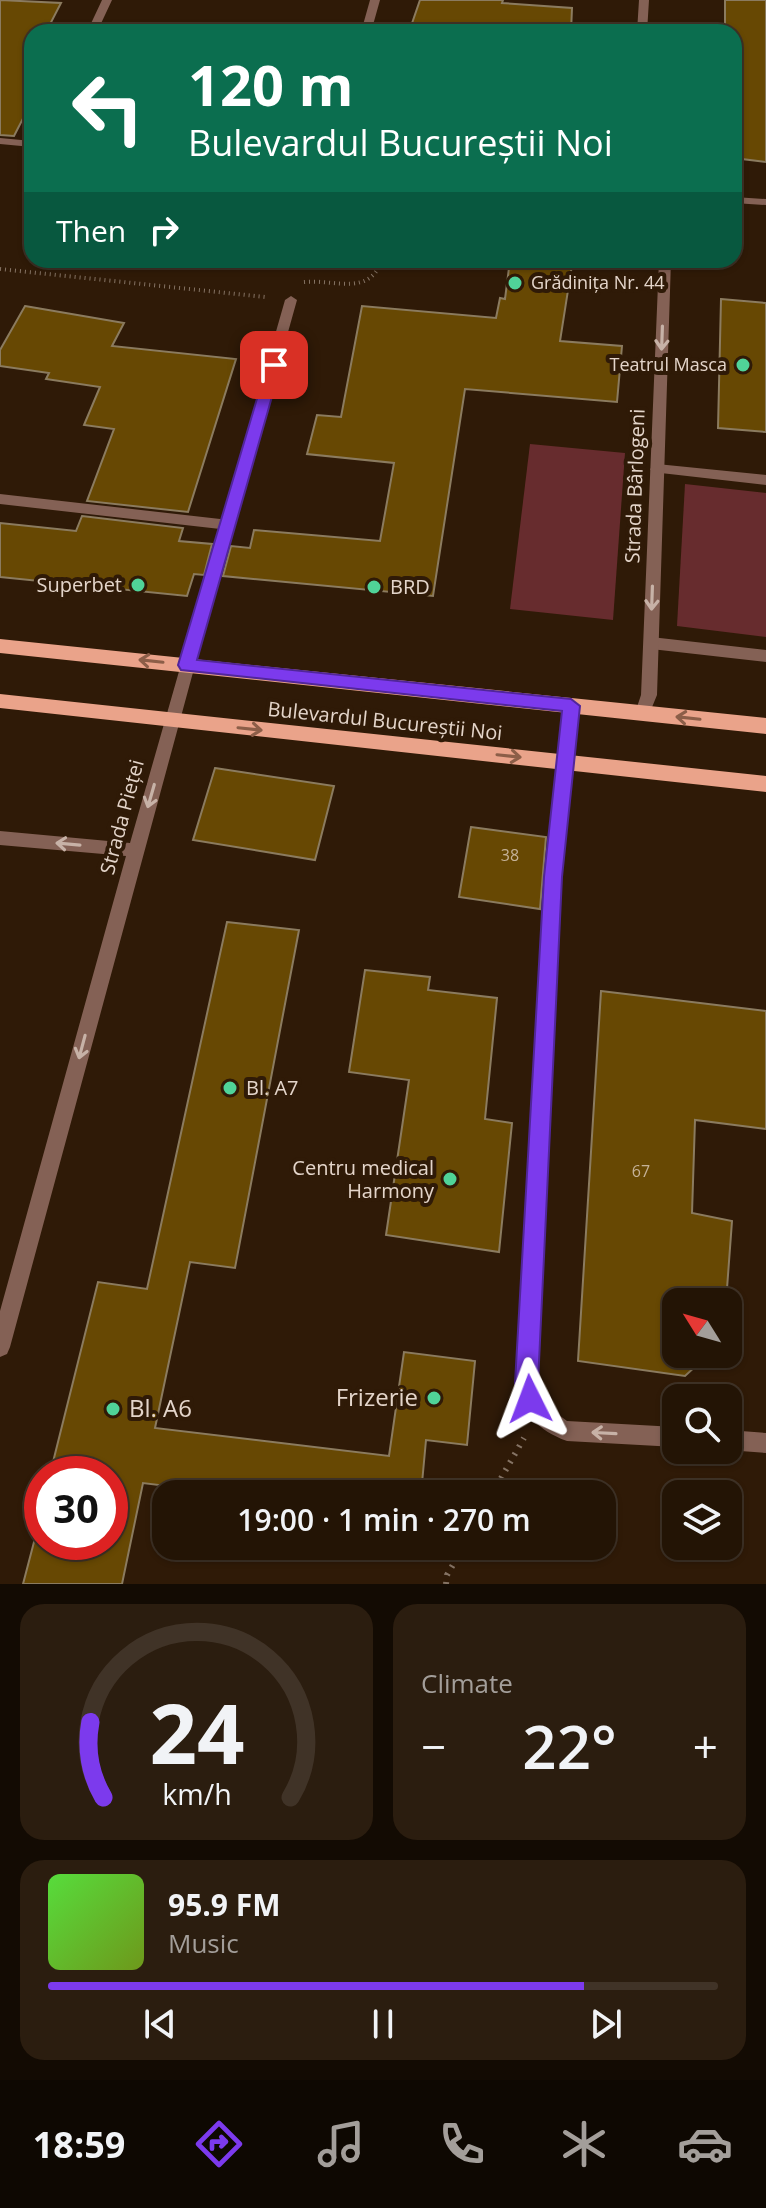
<!DOCTYPE html>
<html lang="en">
<head>
<meta charset="utf-8">
<style>
  :root { --surface:#231405; --page:#2b1d0f; --text:#f1f3f6; --muted:#a39e9a; --line:#403327; --accent:#7c3aed }
  body { margin:0; font-family:"Open Sans",sans-serif; background:var(--page); color:var(--text); height:100vh; display:flex; flex-direction:column; font-size:30px; white-space:nowrap }
  * { box-sizing:border-box; margin:0 }
  p { font-size:26px; color:var(--muted) }
  .icon { flex:none; width:44px; height:44px; fill:none; stroke:currentColor; stroke-width:2; stroke-linecap:round; stroke-linejoin:round }
  .map { position:relative; height:1584px; overflow:hidden }
  .details { display:flex; flex-direction:column; gap:20px; padding:20px; background:#130b03; flex:1 }
  .details>* { flex:none }
  .top-card { position:absolute; left:24px; top:24px; width:718px; height:244px; border-radius:24px; box-shadow:0 2px 6px #0004,0 0 0 2px var(--line); background:#0b6e4f; color:#fff; overflow:hidden }
  .needle { width:52px; rotate:307deg }
  .tools { position:absolute; left:662px; top:1288px; display:grid; gap:16px }
  .tools a { display:grid; place-items:center; width:80px; height:80px; border-radius:16px; background:var(--surface); box-shadow:0 2px 6px #0004,0 0 0 2px var(--line); font-size:40px }
  .speed { position:absolute; left:24px; top:1456px; display:flex; gap:16px; font-size:40px; font-weight:700; text-align:center }
  .speed>* { display:grid; place-content:center; width:104px; height:104px; border-radius:50%; background:var(--surface); box-shadow:0 2px 6px #0004,0 0 0 2px var(--line); line-height:1 }
  .speed .limit { border:12px solid #d22; background:#fff; color:#111 }
  .pin { position:absolute; display:grid; place-items:center; width:68px; height:68px; color:#fff; margin:-34px; border-radius:16px; box-shadow:0 4px 12px #0006 }
  .me { position:absolute; width:88px; margin:-44px; rotate:357deg; stroke-linejoin:round; filter:drop-shadow(0 0 6px #0008) }
  .turn { display:flex; align-items:center; gap:28px; height:168px; padding:0 32px; font-size:36px }
  .turn .icon { width:104px; height:104px; stroke-width:2.5 }
  .turn b { display:block; font-size:56px; line-height:68px }
  .then { display:flex; align-items:center; height:76px; padding:0 32px; background:#0003; gap:16px; font-size:30px }
  .big { font-size:60px; font-weight:600; line-height:1.1 }
  .details .widget { flex:1; display:flex; flex-direction:column; justify-content:center; gap:12px; min-width:0; padding:0 28px; border-radius:24px; background:var(--page) }
  .details .dial { align-items:center; gap:0 }
  .dial svg { height:208px; overflow:visible; fill:none; stroke:var(--line); stroke-width:7; stroke-linecap:round; text-anchor:middle }
  .dial text { fill:var(--text); stroke:none }
  .song { display:flex; align-items:center; gap:24px }
  .cover { width:96px; height:96px; border-radius:12px; background:linear-gradient(135deg,hsl(110 70% 55%),hsl(80 70% 35%)) }
  .played { height:8px; border-radius:4px; background:linear-gradient(90deg,var(--accent) 80%,var(--line) 80%) }
  .keys { display:flex; justify-content:space-around; direction:ltr }
  .heat { display:flex; justify-content:space-between; align-items:center; font-size:44px; direction:ltr }
  .details .tiles { flex:1; display:grid; gap:20px; grid-template-columns:1fr 1fr }
  .widget:last-child { grid-column:span 2 }
  .trip { position:absolute; left:152px; top:1480px; width:464px; height:80px; border-radius:24px; background:var(--surface); box-shadow:0 2px 6px #0004,0 0 0 2px var(--line); font-weight:600; line-height:80px; text-align:center }
  .tabs { display:flex; height:128px; justify-content:space-around; align-items:center; background:#0e0802; color:var(--muted) }
  .tabs .icon { width:56px; height:56px }
  .tabs .current { color:var(--accent) }
  .tabs b { font-size:36px; color:var(--text) }
  .map>svg:first-child { display:block }
  .green { fill:#672c2e }
  .building { fill:#674803; stroke:#8b7b5f; stroke-width:2 }
  .lines { fill:none; stroke-linecap:round; stroke-linejoin:round }
  .path-far1 { stroke:#857364; stroke-width:4; stroke-dasharray:1 4; stroke-linecap:butt }
  .path { stroke:#857364; stroke-width:6; stroke-dasharray:2 7; stroke-linecap:butt }
  .service { fill:#846155; fill-rule:evenodd }
  .pedestrian { fill:#846155; fill-rule:evenodd }
  .minor { fill:#846155; fill-rule:evenodd }
  .primary { fill:#eaa38a; fill-rule:evenodd }
  .oneway { stroke:#c7b2a7 }
  .oneway2 { stroke:#8c5e48 }
  .route { fill:#7c3aed; stroke:#51269a; stroke-width:2 }
  .poi-dot { fill:#50d398; stroke:#2f1a07; stroke-width:3 }
  .labels { text-anchor:middle; stroke-width:8; stroke-linejoin:round; paint-order:stroke }
  .number-label { font-size:16px; fill:#c5b298 }
  .far-poi-label { font-size:18px; fill:#e4d5ca; stroke:#2f1a07; text-anchor:start }
  .street-label { font-size:20px; fill:#e4d5ca; stroke:#2f1a07 }
  .poi-label { font-size:20px; fill:#e4d5ca; stroke:#2f1a07; text-anchor:end }
  .near-poi-label { font-size:24px; fill:#e4d5ca; stroke:#2f1a07; text-anchor:end }
</style>
</head>
<body>
<div class="map">
<svg width="766" height="1584" viewBox="0 0 766 1584">
  <rect width="100%" height="100%" fill="#2f1a07"/>
  <!-- green -->
  <g class="green">
    <path d="M530 444 625 453 613 620 510 609Z"/>
    <path d="M685 484 766 493V637L677 626Z"/>
  </g>
  <!-- building -->
  <g class="building">
    <path d="M0 0 61 3 46 32H32V101L14 136 0 135Z"/>
    <path d="M420 0H503L502 3 572 8 571 32H409Z"/>
    <path d="M725 0H766V162L734 158V32H725Z"/>
    <path d="M510 260 572 265 560 341 622 346 617 402 465 389 433 596 223 576 231 546 250 548 254 530 380 541 394 463 307 454 317 415 341 417 362 306 496 318 500 298 505 299Z"/>
    <path d="M721 299 766 303V432L718 428Z"/>
    <path d="M25 306 124 323 112 346 236 359 188 512 87 501 114 429 84 425 100 387 46 379 49 373 0 366V350Z"/>
    <path d="M82 516 183 528 179 541 212 544 204 575 194 574 187 596 0 577V523L76 531Z"/>
    <path d="M215 768 334 786 315 860 193 840Z"/>
    <path d="M471 827 546 837 540 909 459 897Z"/>
    <path d="M227 922 299 930 235 1268 190 1262 155 1428 389 1456 404 1352 475 1361 467 1445 426 1440 421 1494H232L143 1483 122 1584H23L34 1542H110V1474H50L98 1282 147 1289Z"/>
    <path d="M365 970 430 977 428 990 497 998 485 1119 512 1123 499 1252 386 1235 409 1080 349 1072Z"/>
    <path d="M601 991 766 1011V1129L695 1120 692 1213 732 1221 726 1302H676V1354H709L685 1376 578 1361Z"/>
  </g>
  <g class="lines">
    <!-- path-far1 -->
    <g class="path-far1">
      <path d="M0 269 265 297"/>
      <path d="M304 282C335 279 369 297 382 260"/>
    </g>
    <!-- path -->
    <g class="path">
      <path d="M492 1494 524 1438"/>
      <path d="M446 1584 447 1575 464 1546"/>
    </g>
    <!-- service -->
    <g class="service">
      <path d="M657 464 766 475V485L652 472 650 469Z"/>
      <path d="M0 494 229 520 236 525 229 530 0 504Z"/>
    </g>
    <!-- pedestrian -->
    <path class="pedestrian" d="M651 637 766 650V662L651 649 644 643Z"/>
    <!-- minor -->
    <g class="minor">
      <path d="M102 0H112L97 32H87Z"/>
      <path d="M370 0H380L371 32H361Z"/>
      <path d="M639 0H649L647 32H637Z"/>
      <path d="M0 138 32 141V147L0 144Z"/>
      <path d="M734 197 766 199V205L734 203Z"/>
      <path d="M659 260H671L657 695 648 717 643 719 635 713 641 695Z"/>
      <path d="M291 296 297 300 195 665 10 1347 7 1354 0 1357V1311L126 856 0 845V831L130 843 285 300Z"/>
      <path d="M571 700 579 706 561 877 536 1383 547 1406 567 1421 676 1427V1447L567 1441C537 1430 524 1414 516 1383L545 877 563 706Z"/>
      <path d="M728 1430 766 1433V1453L727 1450Z"/>
    </g>
    <!-- primary -->
    <g class="primary">
      <path d="M0 639 766 718V734L0 653Z"/>
      <path d="M0 694 766 776V792L0 708Z"/>
    </g>
  </g>
  <!-- one-way arrows -->
  <defs><path id="oneway-shaft" d="M-6 0H5M1.5-3L5.5 0L1.5 3" fill="none" stroke-width="1.6" stroke-linecap="round" stroke-linejoin="round" transform="scale(2)"/></defs>
  <g class="oneway">
    <use href="#oneway-shaft" transform="translate(662 338) rotate(92)"/>
    <use href="#oneway-shaft" transform="translate(652 598) rotate(92)"/>
    <use href="#oneway-shaft" transform="translate(151 796) rotate(106)"/>
    <use href="#oneway-shaft" transform="translate(68 844) rotate(-175)"/>
    <use href="#oneway-shaft" transform="translate(82 1047) rotate(105)"/>
    <use href="#oneway-shaft" transform="translate(604 1433) rotate(-177)"/>
  </g>
  <g class="oneway2">
    <use href="#oneway-shaft" transform="translate(151 661) rotate(-174)"/>
    <use href="#oneway-shaft" transform="translate(688 718) rotate(-174)"/>
    <use href="#oneway-shaft" transform="translate(250 729) rotate(6)"/>
    <use href="#oneway-shaft" transform="translate(509 756) rotate(6)"/>
  </g>
  <!-- route -->
  <path class="route" d="M274 360 281 365 197 660 571 699 580 706 562 877 538 1383 542 1399 538 1407 530 1410 522 1407 515 1383 544 877 562 711 181 670 178 665 267 365Z"/>
  <!-- markers -->
  <g class="poi-dot">
    <circle cx="515" cy="283" r="8"/>
    <circle cx="743" cy="365" r="8"/>
    <circle cx="138" cy="585" r="8"/>
    <circle cx="374" cy="587" r="8"/>
    <circle cx="230" cy="1088" r="8"/>
    <circle cx="450" cy="1179" r="8"/>
    <circle cx="434" cy="1398" r="8"/>
    <circle cx="113" cy="1409" r="8"/>
  </g>
  <g class="labels">
    <!-- number labels -->
    <g class="number-label">
      <text x="510" y="861">38</text>
      <text x="641" y="1177">67</text>
    </g>
    <!-- far-poi labels -->
    <g class="far-poi-label">
      <text x="531" y="289">Grădinița Nr. 44</text>
      <text x="727" y="371" text-anchor="end">Teatrul Masca</text>
    </g>
    <!-- street labels -->
    <g class="street-label">
      <text transform="translate(635 486) rotate(-88)" y="7">Strada Bârlogeni</text>
      <text transform="translate(385 721) rotate(6)" y="7">Bulevardul Bucureștii Noi</text>
      <text transform="translate(122 817) rotate(-75)" y="7">Strada Pieței</text>
    </g>
    <!-- poi labels -->
    <g class="poi-label">
      <text x="122" y="592">Superbet</text>
      <text x="390" y="594" text-anchor="start">BRD</text>
      <text x="246" y="1095" text-anchor="start">Bl. A7</text>
      <text x="434" y="1175">Centru medical<tspan x="434" dy="23">Harmony</tspan></text>
    </g>
    <!-- near-poi labels -->
    <g class="near-poi-label">
      <text x="418" y="1406">Frizerie</text>
      <text x="129" y="1417" text-anchor="start">Bl. A6</text>
    </g>
  </g>
</svg>
<div class="tools">
<a><svg class="needle" viewBox="-14 -14 28 28"><path d="M0-13l5 13h-10z" fill="#e53935"/><path d="M0 13l5-13h-10z" fill="#a39e9a"/></svg></a>
<a><svg class="icon" aria-label="search" viewBox="0 0 24 24"><circle cx="10" cy="10" r="6"/><path d="M15 15l6 6"/></svg></a>
<a><svg class="icon" aria-label="layers" viewBox="0 0 24 24"><path d="M12 4l9 5-9 5-9-5zM3 14l9 5 9-5"/></svg></a>
</div>
<div class="speed"><div class="limit">30</div></div>
<div class="pin" style="left:274px;top:365px;background:#d93025"><svg class="icon" aria-label="arrive" viewBox="0 0 24 24"><path d="M6 21V4h12l-3 4 3 4H6"/></svg></div>
<svg class="me" style="left:530px;top:1399px" viewBox="-20 -20 40 40"><path d="M0-17L14 15 0 8-14 15z" fill="#7c3aed" stroke="#fff" stroke-width="4"/></svg>
<div class="trip">19:00 · 1 min · 270 m</div>
<div class="top-card">
<div class="turn"><svg class="icon" aria-label="left" viewBox="0 0 24 24"><path d="M17 20v-9H6M10 6l-5 5 5 5"/></svg><div><b>120 m</b>Bulevardul Bucureștii Noi</div></div>
<div class="then">Then<svg class="icon" aria-label="right" viewBox="0 0 24 24"><path d="M7 20v-9h11M14 6l5 5-5 5"/></svg></div>
</div>
</div>
<section class="details">
<div class="tiles">
<div class="widget dial"><svg viewBox="0 0 100 80">
<path d="M14 69A42 42 0 1 1 86 69"/>
<path d="M14 69A42 42 0 0 1 9 40" stroke="#7c3aed"/>
<text x="50" y="56" font-size="32" font-weight="700">24</text>
<text x="50" y="72" font-size="11">km/h</text>
</svg></div>
<div class="widget"><p>Climate</p>
<div class="heat"><a>−</a><b class="big">22°</b><a>+</a></div>
</div>
<div class="widget">
<div class="song"><i class="cover"></i><div><b>95.9 FM</b><p>Music</p></div></div>
<div class="played"></div>
<div class="keys"><svg class="icon" aria-label="previous" viewBox="0 0 24 24"><path d="M18 5L8 12l10 7zM5 5v14"/></svg><svg class="icon" aria-label="pause" viewBox="0 0 24 24"><path d="M8 5v14M16 5v14"/></svg><svg class="icon" aria-label="next" viewBox="0 0 24 24"><path d="M6 5l10 7-10 7zM19 5v14"/></svg></div>
</div>
</div>
</section>
<nav class="tabs">
<b>18:59</b>
<svg class="icon current" aria-label="directions" viewBox="0 0 24 24"><path d="M12 3l9 9-9 9-9-9zM9 14v-3h6M13 9l2 2-2 2"/></svg>
<svg class="icon" aria-label="music" viewBox="0 0 24 24"><path d="M9 18V5l10-2v13"/><circle cx="6" cy="18" r="3"/><circle cx="16" cy="16" r="3"/></svg>
<svg class="icon" aria-label="phone" viewBox="0 0 24 24"><path d="M5 4h4l2 5-3 2q2 4 5 5l2-3 5 2v4C11 20 4 13 5 4z"/></svg>
<svg class="icon" aria-label="climate" viewBox="0 0 24 24"><path d="M12 3v18M4 7l16 10M4 17L20 7"/></svg>
<svg class="icon" aria-label="car" viewBox="0 0 24 24"><path d="M5 17H2v-5l4-1 3-4h7l3 4 3 1v5h-3M9 17h6M6 11h13"/><circle cx="7" cy="17" r="2"/><circle cx="17" cy="17" r="2"/></svg>
</nav>
</body>
</html>
